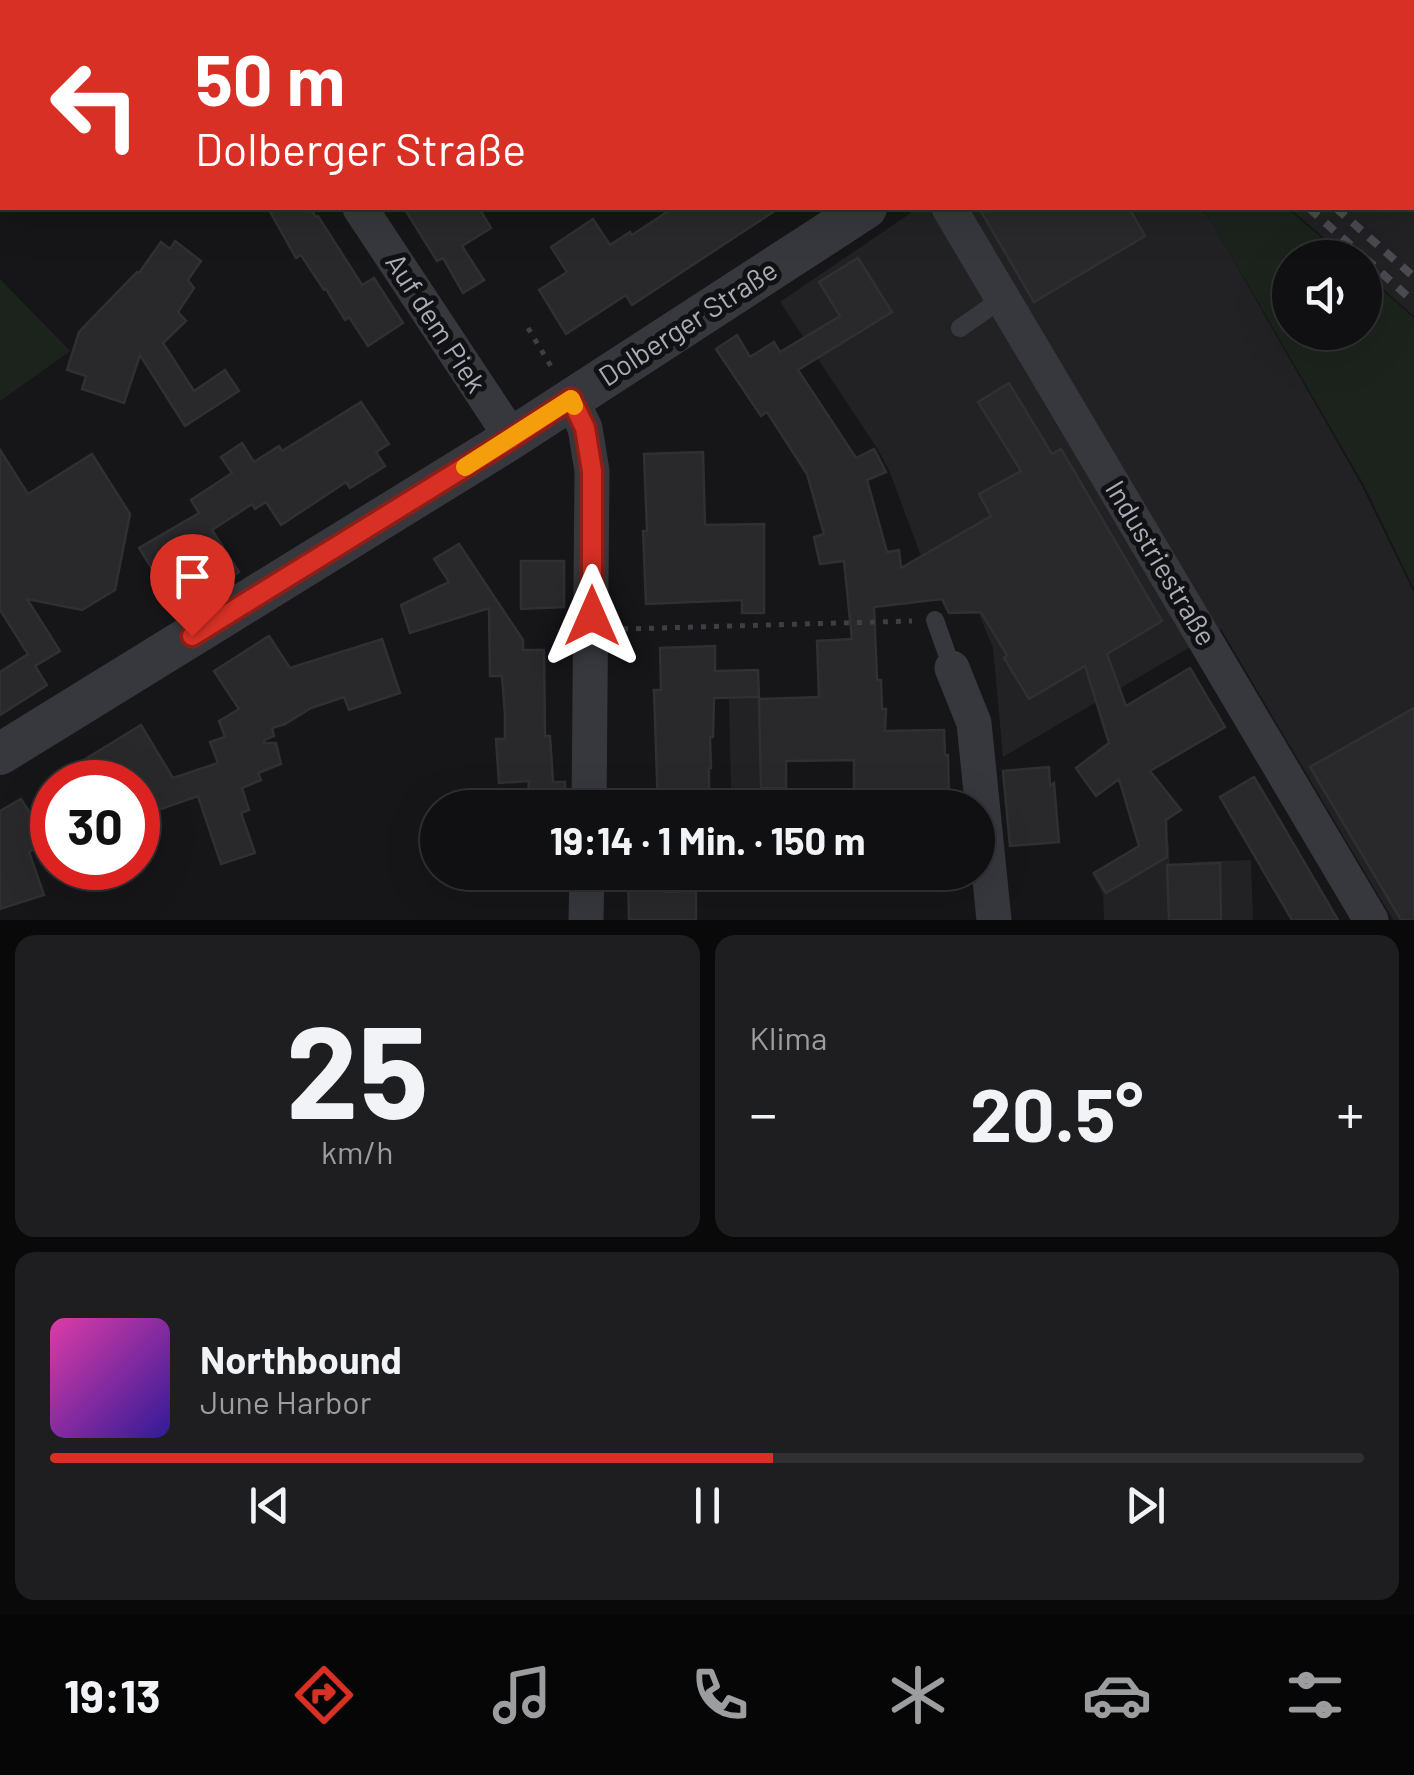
<!DOCTYPE html>
<html lang="de">
<head>
<meta charset="utf-8">
<style>
  :root { --surface:#101012; --page:#1e1e20; --text:#f1f3f6; --muted:#9c9d9f; --line:#303032; --accent:#d93025 }
  body { margin:0; font-family:Barlow,sans-serif; background:var(--page); color:var(--text); height:100vh; display:flex; flex-direction:column; font-size:38px; white-space:nowrap }
  * { box-sizing:border-box; margin:0 }
  p { font-size:32px; color:var(--muted) }
  .icon { flex:none; width:55px; height:55px; fill:none; stroke:currentColor; stroke-width:2; stroke-linecap:round; stroke-linejoin:round }
  .map { position:relative; height:920px; overflow:hidden }
  .panel { display:flex; flex-direction:column; gap:15px; padding:15px; background:#09090a; flex:1 }
  .panel>* { flex:none }
  .banner { position:absolute; left:0px; top:0px; width:1415px; height:210px; box-shadow:0 10px 40px #0002,0 0 0 2px var(--line); background:#d93025; color:#fff; overflow:hidden }
  .fabs { position:absolute; left:1272px; top:240px; display:grid; gap:20px }
  .fabs a { display:grid; place-items:center; width:110px; height:110px; border-radius:50%; background:var(--surface); box-shadow:0 10px 40px #0002,0 0 0 2px var(--line); font-size:50px }
  .speed { position:absolute; left:30px; top:760px; display:flex; gap:20px; font-size:50px; font-weight:700; text-align:center }
  .speed>* { display:grid; place-content:center; width:130px; height:130px; border-radius:50%; background:var(--surface); box-shadow:0 10px 40px #0002,0 0 0 2px var(--line); line-height:1 }
  .speed .limit { border:15px solid #d22; background:#fff; color:#111 }
  .pin { position:absolute; display:grid; place-items:center; width:85px; height:85px; color:#fff; margin:-102px -42px; border-radius:50% 50% 50% 0; rotate:-45deg; box-shadow:0 0 10px #0007 }
  .pin .icon { rotate:45deg }
  .me { position:absolute; width:110px; margin:-55px; rotate:0deg; stroke-linejoin:round; filter:drop-shadow(0 0 8px #0008) }
  .turn { display:flex; align-items:center; gap:35px; height:210px; padding:0 30px; font-size:45px }
  .turn .icon { width:130px; height:130px; stroke-width:2.5 }
  .turn b { display:block; font-size:70px; line-height:85px }
  .big { font-size:75px; font-weight:700; line-height:1.1 }
  .panel .tile { flex:1; display:flex; flex-direction:column; justify-content:center; gap:15px; min-width:0; padding:0 35px; border-radius:20px; background:var(--page) }
  .panel .dial { align-items:center; gap:0 }
  .dial b { font-size:130px; line-height:1 }
  .song { display:flex; align-items:center; gap:30px }
  .cover { width:120px; height:120px; border-radius:15px; background:linear-gradient(135deg,hsl(320 70% 55%),hsl(250 70% 35%)) }
  .played { height:10px; border-radius:5px; background:linear-gradient(90deg,var(--accent) 55%,var(--line) 55%) }
  .keys { display:flex; justify-content:space-around; direction:ltr }
  .heat { display:flex; justify-content:space-between; align-items:center; font-size:55px; direction:ltr }
  .panel .tiles { flex:1; display:grid; gap:15px; grid-template-columns:1fr 1fr }
  .tile:last-child { grid-column:span 2 }
  .trip { position:absolute; left:420px; top:790px; width:575px; height:100px; border-radius:50px; background:var(--surface); box-shadow:0 10px 40px #0002,0 0 0 2px var(--line); font-weight:700; line-height:100px; text-align:center }
  .dock { display:flex; height:160px; justify-content:space-around; align-items:center; background:#060607; color:var(--muted) }
  .dock .icon { width:70px; height:70px }
  .dock .active { color:var(--accent) }
  .dock b { font-size:45px; color:var(--text) }
  .map>svg:first-child { display:block }
  .built { fill:#222225 }
  .green { fill:#1c231d }
  .building { fill:#29292c; stroke:#303034; stroke-width:2.5 }
  .lines { fill:none; stroke-linecap:round; stroke-linejoin:round }
  .path { stroke:#3d3f44; stroke-width:5; stroke-dasharray:5 8; stroke-linecap:butt }
  .service { stroke:#37383d; stroke-width:18 }
  .minor { stroke:#37383d; stroke-width:35 }
  .tertiary { stroke:#37383d; stroke-width:42 }
  .rail { stroke:#4a4c52; stroke-width:8; stroke-dasharray:12 10; stroke-linecap:butt }
  .route-casing { stroke:#8d1f18; stroke-width:25 }
  .route { stroke:#d93025; stroke-width:18 }
  .slow { stroke:#f59e0b; stroke-width:18 }
  .labels { text-anchor:middle; stroke-width:10; stroke-linejoin:round; paint-order:stroke }
  .street-label { font-size:28px; fill:#a8adb8; stroke:#111113 }
</style>
</head>
<body>
<div class="map">
<svg width="1414" height="920" viewBox="0 0 1414 920">
  <rect width="100%" height="100%" fill="#161618"/>
  <!-- built -->
  <g class="built">
    <path d="M1413 129 1414 130V316L1365 273V258L1347 257 1289 208H1412Z"/>
    <path d="M918 208H1199L1210 219 1362 486 1414 593V920H1393L1221 629 1003 757 993 648 979 614H948L921 556 889 470 877 448 780 302Z"/>
    <path d="M784 698 786 787 731 789 729 699Z"/>
    <path d="M1143 843H1169L1170 869H1192L1193 862 1251 860 1253 920H1104L1103 894 1092 874Z"/>
  </g>
  <!-- green -->
  <g class="green">
    <path d="M1200 208H1287L1344 257 1290 258V332H1365V275L1414 318V589L1364 485 1210 219Z"/>
    <path d="M0 279 70 351 0 401Z"/>
  </g>
  <!-- building -->
  <g class="building">
    <path d="M268 208H310L316 217 318 216 362 285 374 278 403 323 368 346 349 317 345 320 326 289 324 290 301 255 296 258Z"/>
    <path d="M404 208H479L491 228 462 246 484 280 463 293 443 258 437 261Z"/>
    <path d="M673 208H779L632 305 626 295 566 334 539 290 567 272 551 247 593 219 610 245 630 232 632 235Z"/>
    <path d="M979 208H1129L1145 236 1034 302Z"/>
    <path d="M175 241 201 261 188 280 194 288 178 312 186 321 163 343 194 391 225 370 239 391 185 426 140 355 124 403 82 389 86 376 67 370 79 332 137 272 139 273 161 242 170 249Z"/>
    <path d="M858 258 892 312 798 370 856 458 874 449 886 472 867 480 887 552 899 550 901 568 991 516 979 494 1021 471 978 402 1009 383 1052 454 1061 449 1162 621 1107 654 1126 706 1190 668 1225 727 1150 771 1181 810 1166 820 1167 857 1106 893 1094 873 1139 846 1119 779 1096 796 1076 768 1109 743 1085 666 1029 699 1004 658 1007 655 981 612 949 613 942 599 874 607 877 680H881L882 709H886L885 731 944 730 945 755H948L949 808H904L903 796H854V760L786 761V788H761L759 699 819 697 817 641 852 639 844 561 820 564 814 537 824 534 807 474 767 412 761 416 716 349 737 335 750 357 774 342 780 352 840 316 819 282Z"/>
    <path d="M361 402 389 444 376 452 385 466 350 488 346 482 281 525 266 502 255 509 252 504 212 530 239 572 201 597 183 570 161 583 139 548 199 513 191 500 232 473 221 457 242 443 254 462 279 446 282 451Z"/>
    <path d="M0 450 28 494 92 454 130 514 115 590 82 610 27 599 60 651 35 666 47 685 0 715V672L28 654 0 610Z"/>
    <path d="M703 452 705 525 764 524V613H742V600L646 604 643 531H647L644 454Z"/>
    <path d="M459 544 523 640V650H544L545 736H550L553 782H565V808H527L529 781 499 783 496 739H505V715L502 676H490L489 608 410 633 401 605 449 582 434 559Z"/>
    <path d="M521 561H564V607L521 609Z"/>
    <path d="M269 636 290 668 382 639 400 693 349 710 344 697 311 708 285 724 272 728 274 736 264 740V743H276L281 764 258 773 261 780 242 788 249 810 241 813 255 853 221 864 198 796 138 817V782H48L141 725 173 778 218 763 210 742 225 737 219 721 239 709 214 671Z"/>
    <path d="M715 646V671L758 670 759 697 714 698 713 737H710L711 768H709V806L658 808 654 690H661L660 648Z"/>
    <path d="M1414 708V920H1401L1310 767Z"/>
    <path d="M1049 767 1050 786 1054 783 1059 842 1010 846 1003 771Z"/>
    <path d="M1254 777 1279 819 1338 920H1292L1220 797Z"/>
    <path d="M21 799 33 818 52 807V838L29 852 44 895 0 909V811Z"/>
    <path d="M1220 863 1221 920H1169L1167 865Z"/>
    <path d="M628 872H666L665 892 696 891V920H629Z"/>
  </g>
  <g class="lines">
    <!-- path -->
    <g class="path">
      <path d="M528 328 552 368"/>
      <path d="M623 629 912 621"/>
    </g>
    <!-- service -->
    <g class="service">
      <path d="M960 328 1003 298"/>
      <path d="M935 620 952 668"/>
    </g>
    <!-- minor -->
    <g class="minor">
      <path d="M959 0 963 2"/>
      <path d="M616 2 620 0"/>
      <path d="M360 208 512 438"/>
      <path d="M949 208 1371 920"/>
      <path d="M571 399 585 428 592 471 589 808"/>
      <path d="M952 668 974 723 994 920"/>
      <path d="M586 920 587 872"/>
    </g>
    <!-- tertiary -->
    <g class="tertiary">
      <path d="M1118 2 1121 0"/>
      <path d="M0 754 512 438 866 208"/>
    </g>
    <!-- rail -->
    <g class="rail">
      <path d="M1068 0 1071 2"/>
      <path d="M1097 0 1100 2"/>
      <path d="M1159 0 1162 2"/>
      <path d="M1186 0 1189 2"/>
      <path d="M1412 185 1414 186"/>
      <path d="M1309 208 1365 258"/>
      <path d="M1336 208 1414 277"/>
      <path d="M1412 208 1414 209"/>
      <path d="M1365 258 1414 302"/>
    </g>
  </g>
  <g class="lines">
    <!-- route casing -->
    <g class="route-casing">
      <path id="route" d="M192 636 512 438 571 399 585 428 592 471V616"/>
    </g>
    <!-- route -->
    <use href="#route" class="route"/>
    <!-- slow -->
    <path class="slow" d="M465 467 571 399 574 406"/>
  </g>
  <g class="labels">
    <!-- street labels -->
    <g class="street-label">
      <text transform="translate(436 323) rotate(57)" y="10">Auf dem Piek</text>
      <text transform="translate(688 323) rotate(-33)" y="10">Dolberger Straße</text>
      <text transform="translate(1161 563) rotate(59)" y="10">Industriestraße</text>
    </g>
  </g>
</svg>
<div class="fabs">
<a><svg class="icon" aria-label="sound" viewBox="0 0 24 24"><path d="M4 9h4l5-4v14l-5-4H4zM17 9q2 3 0 6"/></svg></a>
</div>
<div class="speed"><div class="limit">30</div></div>
<div class="pin" style="left:192px;top:636px;background:#d93025"><svg class="icon" aria-label="arrive" viewBox="0 0 24 24"><path d="M6 21V4h12l-3 4 3 4H6"/></svg></div>
<svg class="me" style="left:592px;top:616px" viewBox="-20 -20 40 40"><path d="M0-17L14 15 0 8-14 15z" fill="#d93025" stroke="#fff" stroke-width="4"/></svg>
<div class="trip">19:14 · 1 Min. · 150 m</div>
<div class="banner">
<div class="turn"><svg class="icon" aria-label="left" viewBox="0 0 24 24"><path d="M17 20v-9H6M10 6l-5 5 5 5"/></svg><div><b>50 m</b>Dolberger Straße</div></div>
</div>
</div>
<section class="panel">
<div class="tiles">
<div class="tile dial"><b>25</b><p>km/h</p></div>
<div class="tile"><p>Klima</p>
<div class="heat"><a>−</a><b class="big">20.5°</b><a>+</a></div>
</div>
<div class="tile">
<div class="song"><i class="cover"></i><div><b>Northbound</b><p>June Harbor</p></div></div>
<div class="played"></div>
<div class="keys"><svg class="icon" aria-label="previous" viewBox="0 0 24 24"><path d="M18 5L8 12l10 7zM5 5v14"/></svg><svg class="icon" aria-label="pause" viewBox="0 0 24 24"><path d="M8 5v14M16 5v14"/></svg><svg class="icon" aria-label="next" viewBox="0 0 24 24"><path d="M6 5l10 7-10 7zM19 5v14"/></svg></div>
</div>
</div>
</section>
<nav class="dock">
<b>19:13</b>
<svg class="icon active" aria-label="directions" viewBox="0 0 24 24"><path d="M12 3l9 9-9 9-9-9zM9 14v-3h6M13 9l2 2-2 2"/></svg>
<svg class="icon" aria-label="music" viewBox="0 0 24 24"><path d="M9 18V5l10-2v13"/><circle cx="6" cy="18" r="3"/><circle cx="16" cy="16" r="3"/></svg>
<svg class="icon" aria-label="phone" viewBox="0 0 24 24"><path d="M5 4h4l2 5-3 2q2 4 5 5l2-3 5 2v4C11 20 4 13 5 4z"/></svg>
<svg class="icon" aria-label="climate" viewBox="0 0 24 24"><path d="M12 3v18M4 7l16 10M4 17L20 7"/></svg>
<svg class="icon" aria-label="car" viewBox="0 0 24 24"><path d="M5 17H2v-5l4-1 3-4h7l3 4 3 1v5h-3M9 17h6M6 11h13"/><circle cx="7" cy="17" r="2"/><circle cx="17" cy="17" r="2"/></svg>
<svg class="icon" aria-label="filters" viewBox="0 0 24 24"><path d="M4 7h16M4 17h16"/><circle cx="9" cy="7" r="2"/><circle cx="15" cy="17" r="2"/></svg>
</nav>
</body>
</html>
